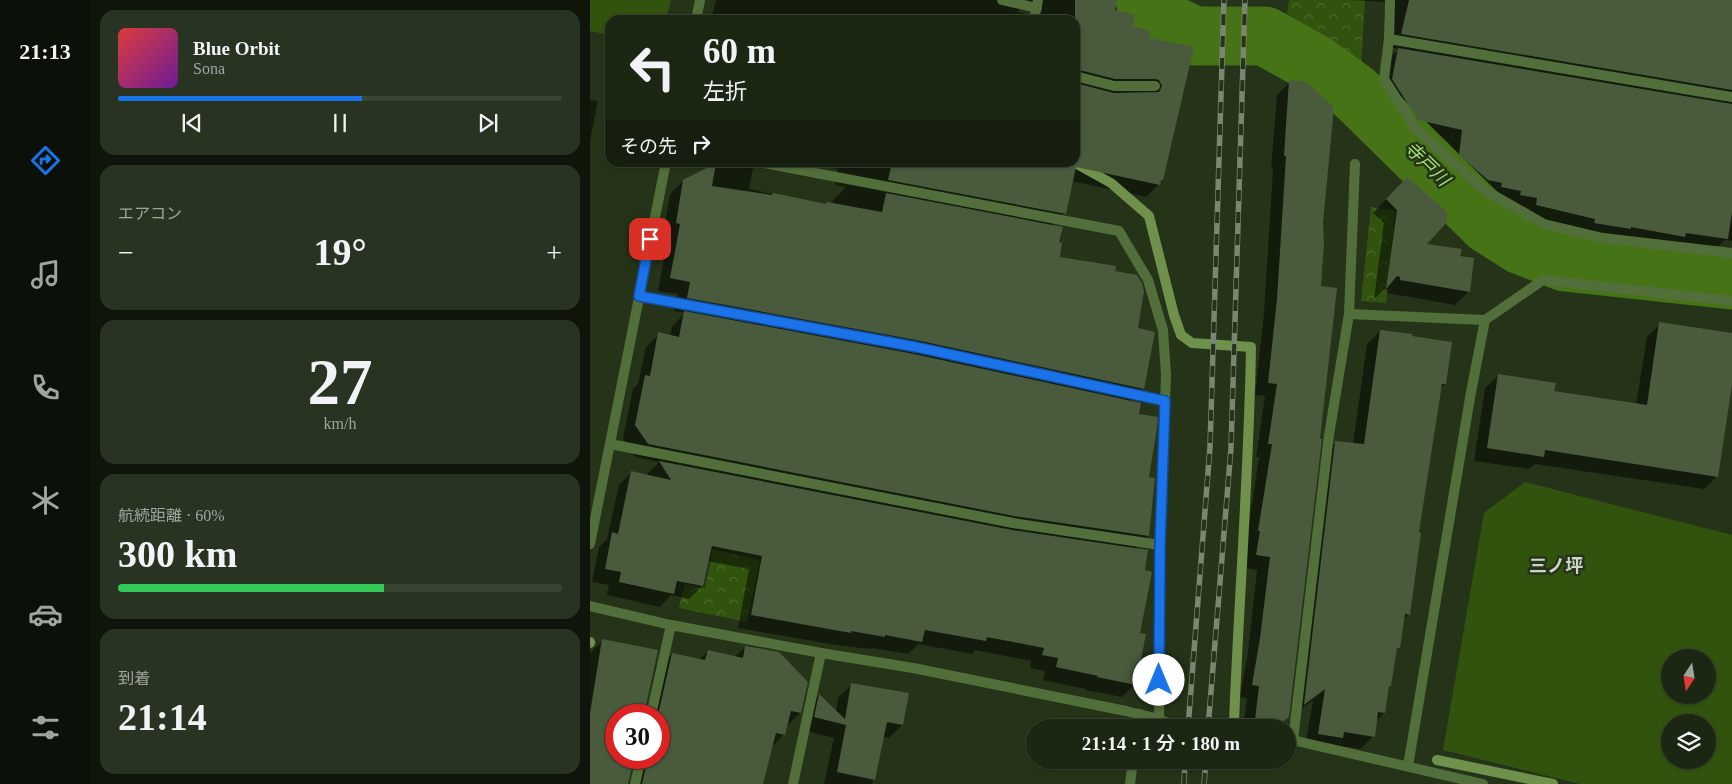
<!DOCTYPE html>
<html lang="ja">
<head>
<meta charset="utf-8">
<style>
  :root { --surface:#1c2713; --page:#293321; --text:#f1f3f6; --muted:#a0a5a0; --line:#3a4433; --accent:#1a73e8 }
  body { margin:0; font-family:"Times New Roman","Noto Sans JP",serif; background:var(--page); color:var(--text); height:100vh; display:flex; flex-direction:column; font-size:19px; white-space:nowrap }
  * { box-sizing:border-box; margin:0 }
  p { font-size:16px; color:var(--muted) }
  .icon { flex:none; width:28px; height:28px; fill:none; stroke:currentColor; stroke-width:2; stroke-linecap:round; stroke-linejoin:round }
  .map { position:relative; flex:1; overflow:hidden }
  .sheet { display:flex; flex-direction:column; gap:10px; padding:10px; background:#0f150a; width:500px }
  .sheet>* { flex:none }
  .banner { position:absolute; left:15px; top:15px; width:475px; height:152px; border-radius:15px; box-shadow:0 1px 4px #0004,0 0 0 1px var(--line); background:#1c2713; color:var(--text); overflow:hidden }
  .needle { width:32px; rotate:192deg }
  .buttons { position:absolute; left:1071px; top:649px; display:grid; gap:10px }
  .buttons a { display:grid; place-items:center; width:55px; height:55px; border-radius:50%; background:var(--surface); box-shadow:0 1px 4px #0004,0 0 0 1px var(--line); font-size:25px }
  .speed { position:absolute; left:15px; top:704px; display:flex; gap:10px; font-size:25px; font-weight:700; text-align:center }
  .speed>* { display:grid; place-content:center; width:65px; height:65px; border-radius:50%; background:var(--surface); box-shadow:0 1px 4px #0004,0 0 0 1px var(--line); line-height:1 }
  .speed .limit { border:8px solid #d22; background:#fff; color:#111 }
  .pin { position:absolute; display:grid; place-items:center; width:42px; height:42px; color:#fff; margin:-21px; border-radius:10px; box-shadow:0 2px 8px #0006 }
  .me { position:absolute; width:55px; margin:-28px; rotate:0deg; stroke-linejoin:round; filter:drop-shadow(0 0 4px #0008) }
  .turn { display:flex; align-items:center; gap:18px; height:105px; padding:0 15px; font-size:22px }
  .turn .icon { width:65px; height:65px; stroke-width:2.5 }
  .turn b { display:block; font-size:35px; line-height:42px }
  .then { display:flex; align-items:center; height:48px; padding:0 15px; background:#0003; gap:10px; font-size:19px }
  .big { font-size:38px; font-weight:600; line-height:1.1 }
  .sheet .tile { flex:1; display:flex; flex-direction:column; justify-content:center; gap:8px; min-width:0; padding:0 18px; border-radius:15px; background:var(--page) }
  .sheet .dial { align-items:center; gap:0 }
  .dial b { font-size:65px; line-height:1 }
  .song { display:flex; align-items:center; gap:15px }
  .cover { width:60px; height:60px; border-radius:8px; background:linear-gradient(135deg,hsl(0 70% 55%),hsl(280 70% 35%)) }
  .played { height:5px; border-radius:2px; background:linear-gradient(90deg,var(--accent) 55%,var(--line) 55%) }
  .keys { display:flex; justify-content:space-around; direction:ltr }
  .heat { display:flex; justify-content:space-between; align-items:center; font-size:28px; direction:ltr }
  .charge { height:8px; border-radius:4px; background:linear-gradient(90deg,#34c759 60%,var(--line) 0) }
  .trip { position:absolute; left:436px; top:719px; width:270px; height:50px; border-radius:25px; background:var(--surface); box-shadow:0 1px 4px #0004,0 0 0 1px var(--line); font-weight:600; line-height:50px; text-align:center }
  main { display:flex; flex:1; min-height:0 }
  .dock { display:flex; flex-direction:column; width:90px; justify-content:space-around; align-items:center; background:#0b1008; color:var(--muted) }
  .dock .icon { width:35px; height:35px }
  .dock .on { color:var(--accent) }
  .dock b { font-size:22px; color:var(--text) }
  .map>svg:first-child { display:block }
  .forest { fill:url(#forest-crowns) }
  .pitch { fill:#32530e; fill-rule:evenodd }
  .shadow { fill:#0007 }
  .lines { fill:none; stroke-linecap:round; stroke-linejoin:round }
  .stream { stroke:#6f914c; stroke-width:10 }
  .river { stroke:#477317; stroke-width:59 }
  .building { fill:#495a3d }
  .minor { stroke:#526f3b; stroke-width:10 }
  .tertiary { stroke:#526f3b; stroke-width:10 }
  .rail-casing { stroke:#798671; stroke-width:5.5 }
  .rail { stroke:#253419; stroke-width:4; stroke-dasharray:11; stroke-linecap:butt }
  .route-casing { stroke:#114b97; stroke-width:12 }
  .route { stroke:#1a73e8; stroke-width:9 }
  .labels { text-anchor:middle; stroke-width:5; stroke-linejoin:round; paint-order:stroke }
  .water-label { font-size:18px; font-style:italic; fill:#a5e270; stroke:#253419 }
  .neighbourhood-label { font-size:18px; font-weight:bold; fill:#ccd6c6; stroke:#253419 }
</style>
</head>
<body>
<main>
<nav class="dock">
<b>21:13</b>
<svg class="icon on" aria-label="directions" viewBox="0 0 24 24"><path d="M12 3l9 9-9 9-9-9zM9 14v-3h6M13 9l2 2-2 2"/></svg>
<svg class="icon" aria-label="music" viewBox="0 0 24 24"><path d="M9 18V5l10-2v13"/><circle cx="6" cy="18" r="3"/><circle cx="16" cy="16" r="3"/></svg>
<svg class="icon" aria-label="phone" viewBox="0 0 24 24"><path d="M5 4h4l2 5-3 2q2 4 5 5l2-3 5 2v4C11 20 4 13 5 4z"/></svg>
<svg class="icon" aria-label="climate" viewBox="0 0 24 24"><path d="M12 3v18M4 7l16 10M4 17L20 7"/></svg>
<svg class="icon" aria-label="car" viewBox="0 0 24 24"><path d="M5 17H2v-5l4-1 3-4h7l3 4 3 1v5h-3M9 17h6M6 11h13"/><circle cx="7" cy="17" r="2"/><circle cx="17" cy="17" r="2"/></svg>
<svg class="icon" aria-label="filters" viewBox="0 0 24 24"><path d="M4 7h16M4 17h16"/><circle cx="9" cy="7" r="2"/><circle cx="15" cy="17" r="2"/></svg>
</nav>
<section class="sheet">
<div class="tile">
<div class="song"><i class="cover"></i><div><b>Blue Orbit</b><p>Sona</p></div></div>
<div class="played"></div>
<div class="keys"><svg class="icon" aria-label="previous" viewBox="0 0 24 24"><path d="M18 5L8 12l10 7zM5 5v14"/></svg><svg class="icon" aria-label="pause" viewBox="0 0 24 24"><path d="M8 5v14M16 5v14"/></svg><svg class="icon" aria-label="next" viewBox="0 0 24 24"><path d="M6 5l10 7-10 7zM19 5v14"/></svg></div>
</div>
<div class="tile"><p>エアコン</p>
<div class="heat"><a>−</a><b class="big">19°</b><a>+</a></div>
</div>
<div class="tile dial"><b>27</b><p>km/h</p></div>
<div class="tile"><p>航続距離 · 60%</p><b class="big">300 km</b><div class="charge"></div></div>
<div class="tile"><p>到着</p><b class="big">21:14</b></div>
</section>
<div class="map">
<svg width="1142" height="784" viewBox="0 0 1142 784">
  <defs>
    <pattern id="forest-crowns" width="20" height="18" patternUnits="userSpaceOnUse" patternTransform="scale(1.25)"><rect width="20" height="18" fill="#32530e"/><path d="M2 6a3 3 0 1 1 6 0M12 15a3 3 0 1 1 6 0" fill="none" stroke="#4e6b30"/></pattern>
  </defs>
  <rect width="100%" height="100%" fill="#253419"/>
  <!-- forest -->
  <g class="forest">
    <path d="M699 0H775L770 82 733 49 695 31Z"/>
    <path d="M781 207 805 211 796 303 771 301Z"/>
    <path d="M123 549 170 560 157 622 89 608 95 584 115 588Z"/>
  </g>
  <!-- pitch -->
  <g class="pitch">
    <path d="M0 0H81L76 20H20V35L0 31Z"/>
    <path d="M935 482 1142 535V784H990L853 750 894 513ZM1080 658H1118V695H1080ZM1080 722H1118V760H1080Z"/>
  </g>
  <!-- shadow -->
  <g class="shadow">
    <path d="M126 0H526L524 11 557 39 603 48 572 180 569 184 556 197 481 181 474 213 461 226 468 243V258L523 272 546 329 564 333 553 389 540 402 547 415 557 478 564 479 558 536 545 549 549 634 545 684 532 697 495 690V689L453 680 455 671 440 668 441 661 385 650 382 654 329 644 318 654 282 648 280 649 246 645 148 628 159 569 118 561 112 586 99 599 81 595 70 607 17 595 19 585 2 582 9 547 17 539 29 485 42 472 56 475 69 462 45 457 33 438 43 389 48 384 56 347 69 334 80 336 82 326 95 313 84 311 88 294 68 291 78 237 73 236 80 194 93 181 121 167 116 162H160L163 168 159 189 236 205 242 204 243 200 256 187 245 185 248 169 230 166V162H485V20H441L442 12 432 7 427 12 437 14V20H121Z"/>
    <path d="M760 0H1142V241L1135 240 1123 252 993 232 933 218 935 211 919 203 899 200 900 196 885 193 857 168 859 143 815 133 789 92 796 62 809 49 799 47 804 23 794 21 795 2Z"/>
    <path d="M700 82 732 223 698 717 687 728H653L657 698 650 697 658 652 667 570 654 568 657 544H656L669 457H666L675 396 665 395 674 313 683 169H681L687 95Z"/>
    <path d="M0 100 8 101 0 141Z"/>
    <path d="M817 178 861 216 835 245 869 257 878 292 865 305 797 293 798 290 794 289 784 299 794 223 783 213Z"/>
    <path d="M1070 324 1127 476 1114 489 945 464 939 469 884 461 895 388 909 375 963 392 1046 405 1057 337Z"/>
    <path d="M790 331 821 337 855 384 850 389 828 533 819 614 812 621 794 713 786 721 784 736 770 749 744 745 715 747 723 700 702 716 733 455 746 442 763 444 777 344Z"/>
    <path d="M13 640 53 715H26V758H69V715H59L69 667 82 654 109 660 118 651 145 657 155 647 216 682 210 713 197 726 194 734 182 747 170 784H43L45 773 42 762 38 784H0V653Z"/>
    <path d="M261 685 312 725 299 738 293 737 284 779 281 784H234L244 738 212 730 217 708 229 695 246 712 248 698Z"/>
  </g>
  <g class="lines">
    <!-- stream -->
    <g class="stream">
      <path d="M485 163 521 183 559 216 584 315 591 335 602 343 661 347C659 472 649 597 644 722"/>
      <path d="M0 643V642"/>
      <path d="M847 760 963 784"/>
    </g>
    <!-- river -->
    <path class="river" d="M555 0 579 24 605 36H675L725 64 765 93 898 224 931 245 975 262 1142 280"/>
  </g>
  <!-- building -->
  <g class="building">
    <path d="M485 0H527L525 10 545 15 543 26 560 31 559 38 604 47 573 180H571L570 185 486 167 476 214 298 180 302 162H485V83L524 93 569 92 572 86 569 80 565 79H525L485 69Z"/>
    <path d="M819 0H1142V90L811 34Z"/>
    <path d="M808 48 1142 104V212L1138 239 1096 233 1095 237 1041 227V229L1004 223 1005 219 946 205 947 198 930 195 931 191 911 187 912 183 898 180 869 155 872 130 828 120 802 79Z"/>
    <path d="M699 80 716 82 744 107 733 223 734 243 731 286 747 288 730 439H732L699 717 691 723 665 720 669 686 662 685 670 638 680 557 666 555 670 531H668L682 444H678L687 384 678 383 687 299 696 156H694Z"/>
    <path d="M126 163 122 186 182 195 183 193 198 196 236 204 237 202 292 212 296 193 473 227 469 242 472 243 470 257 526 266 525 271 547 275 552 283 554 291 548 328 565 332 554 389 326 340 97 298 100 282 80 278 90 224 86 223 93 180Z"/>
    <path d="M817 177 857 212V222L837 244 872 249 870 256 884 258 880 292 810 280V277L807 276 796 289 807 210 796 199Z"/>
    <path d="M94 311 324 354 551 403 549 414 568 417 567 428 559 477 565 478 559 536 424 516 58 444 45 425 55 375 60 376 68 332 89 337Z"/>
    <path d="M1069 322 1142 333V385L1128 477 955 450 954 457 897 448 908 374 966 383 964 391 1057 405Z"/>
    <path d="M790 330 823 334 822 336 862 342 856 384H852L829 532 831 533 820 615 815 614 810 648H807L801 686H799L795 713 788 712 785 737 754 732 753 738 728 734 735 689 714 705 745 441 774 444Z"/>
    <path d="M69 461 422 530 558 550 555 570 562 572 550 633 556 634 546 685 507 677 508 676 466 667 468 658 452 655 454 648 397 637 396 641 335 630 332 642 295 635V637L261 631V633L161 615 172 556 122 546 113 586 87 581 84 594 29 582 31 572 15 569 22 532 28 534 41 471 81 480Z"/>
    <path d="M12 639 68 650 54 715H26V758H44L38 784H0V713Z"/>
    <path d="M155 646 189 652 218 682 211 713 201 711 195 735 186 733 173 784H52L58 758H69L68 715 82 653 115 660 118 650 153 658Z"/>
    <path d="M261 683 319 693 313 725 297 722 285 780 247 772 256 725 224 717 229 694 255 719Z"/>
  </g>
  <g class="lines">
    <!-- minor -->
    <g class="minor">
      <path d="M412 0 447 8"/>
      <path d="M800 0 799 39 794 79 826 129 893 189 954 224 1013 238 1142 253"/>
      <path d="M106 20 110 0"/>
      <path d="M444 20 448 0"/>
      <path d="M799 39 1142 97"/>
      <path d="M485 76 524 86H565"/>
      <path d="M168 162 529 231 558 280 573 330 576 375 570 545 569 719"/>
      <path d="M49 296 325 347 575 401"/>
      <path d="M759 314 895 320"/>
      <path d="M20 444 423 523 570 545"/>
      <path d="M0 544 76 162"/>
      <path d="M0 606 81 625 231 653 323 668 536 711 569 719 589 728"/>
      <path d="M61 715 81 625"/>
      <path d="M698 739 893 784"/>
      <path d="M703 740 739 435 759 314 765 164"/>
      <path d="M818 766 881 392 895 320 953 280 1142 301"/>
      <path d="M45 784 51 758"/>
      <path d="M203 784 231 653"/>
    </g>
    <!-- tertiary -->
    <g class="tertiary">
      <path d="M548 728 550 714"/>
      <path d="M540 784 543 760"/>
    </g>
    <!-- rail casing -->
    <g class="rail-casing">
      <g id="rail">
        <path d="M598 728 620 447 634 0"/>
        <path d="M618 728 641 448 655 0"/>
        <path d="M594 784 595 760"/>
        <path d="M614 784 616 760"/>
      </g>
    </g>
    <!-- rail -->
    <use href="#rail" class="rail"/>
  </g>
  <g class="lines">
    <!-- route casing -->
    <g class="route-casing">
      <path id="route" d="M60 239 49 296 326 347 575 401 570 545 569 680"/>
    </g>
    <!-- route -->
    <use href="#route" class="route"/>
  </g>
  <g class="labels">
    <!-- water labels -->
    <g class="water-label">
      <text transform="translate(837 164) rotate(44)" y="6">寺戸川</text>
    </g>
    <!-- neighbourhood labels -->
    <g class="neighbourhood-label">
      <text x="966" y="572">三ノ坪</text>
    </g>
  </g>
</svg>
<div class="buttons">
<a><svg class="needle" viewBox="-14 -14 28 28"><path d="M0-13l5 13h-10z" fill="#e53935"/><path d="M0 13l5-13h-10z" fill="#a0a5a0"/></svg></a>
<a><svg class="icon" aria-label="layers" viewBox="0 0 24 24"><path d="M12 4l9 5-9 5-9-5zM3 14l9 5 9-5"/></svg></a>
</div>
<div class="speed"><div class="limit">30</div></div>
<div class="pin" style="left:60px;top:239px;background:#d93025"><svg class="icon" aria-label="arrive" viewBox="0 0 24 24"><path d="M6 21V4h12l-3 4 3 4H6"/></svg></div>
<svg class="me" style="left:569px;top:680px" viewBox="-20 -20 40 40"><circle r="19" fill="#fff"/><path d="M0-13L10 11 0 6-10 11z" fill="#1a73e8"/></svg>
<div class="trip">21:14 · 1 分 · 180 m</div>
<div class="banner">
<div class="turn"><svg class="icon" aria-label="left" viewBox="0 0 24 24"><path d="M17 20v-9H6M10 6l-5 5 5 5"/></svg><div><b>60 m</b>左折</div></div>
<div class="then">その先<svg class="icon" aria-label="right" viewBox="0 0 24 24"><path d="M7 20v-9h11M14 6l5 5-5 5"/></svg></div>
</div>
</div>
</main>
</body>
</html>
